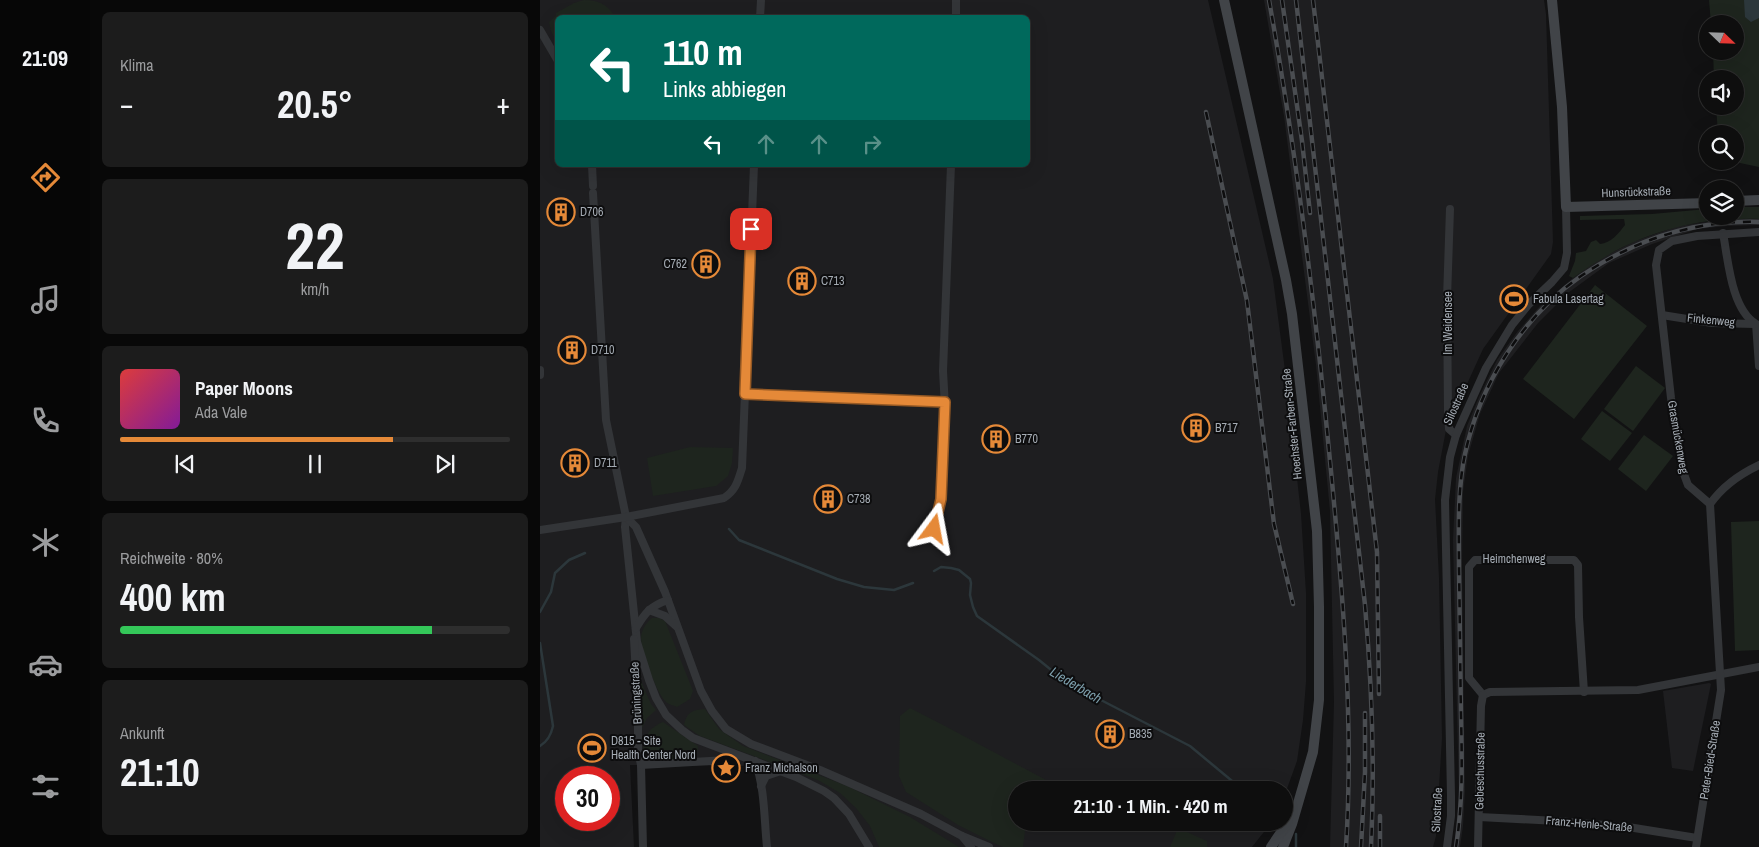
<!DOCTYPE html>
<html lang="de">
<head>
<meta charset="utf-8">
<style>
  :root { --surface:#0e0e0e; --page:#1c1c1c; --text:#f1f3f6; --muted:#9b9c9e; --line:#2e2e2e; --accent:#e58938 }
  body { margin:0; font-family:"Archivo Narrow",sans-serif; background:var(--page); color:var(--text); height:100vh; display:flex; flex-direction:column; font-size:19px; white-space:nowrap }
  * { box-sizing:border-box; margin:0 }
  p { font-size:16px; color:var(--muted) }
  .icon { flex:none; width:28px; height:28px; fill:none; stroke:currentColor; stroke-width:2; stroke-linecap:round; stroke-linejoin:round }
  .map { position:relative; flex:1; overflow:hidden }
  .drawer { display:flex; flex-direction:column; gap:12px; padding:12px; background:#080808; width:450px }
  .drawer>* { flex:none }
  .guide { position:absolute; left:15px; top:15px; width:475px; height:152px; border-radius:8px; box-shadow:0 5px 20px #0002,0 0 0 1px var(--line); background:#00695c; color:#fff; overflow:hidden }
  .needle { width:32px; rotate:113deg }
  .buttons { position:absolute; left:1159px; top:15px; display:grid; gap:10px }
  .buttons a { display:grid; place-items:center; width:45px; height:45px; border-radius:50%; background:var(--surface); box-shadow:0 5px 20px #0002,0 0 0 1px var(--line); font-size:25px }
  .speed { position:absolute; left:15px; top:766px; display:flex; gap:10px; font-size:25px; font-weight:700; text-align:center }
  .speed>* { display:grid; place-content:center; width:65px; height:65px; border-radius:50%; background:var(--surface); box-shadow:0 5px 20px #0002,0 0 0 1px var(--line); line-height:1 }
  .speed .limit { border:8px solid #d22; background:#fff; color:#111 }
  .pin { position:absolute; display:grid; place-items:center; width:42px; height:42px; color:#fff; margin:-21px; border-radius:10px; box-shadow:0 2px 8px #0006 }
  .me { position:absolute; width:55px; margin:-28px; rotate:13deg; stroke-linejoin:round; filter:drop-shadow(0 0 4px #0008) }
  .turn { display:flex; align-items:center; gap:18px; height:105px; padding:0 25px; font-size:22px }
  .turn .icon { width:65px; height:65px; stroke-width:2.5 }
  .turn b { display:block; font-size:35px; line-height:42px }
  .lanes { display:flex; align-items:center; height:48px; padding:0 25px; background:#0003; justify-content:center; gap:25px; direction:ltr }
  .lanes .off { opacity:.35 }
  .big { font-size:38px; font-weight:700; line-height:1.1 }
  .drawer .widget { flex:1; display:flex; flex-direction:column; justify-content:center; gap:8px; min-width:0; padding:0 18px; border-radius:8px; background:var(--page) }
  .drawer .dial { align-items:center; gap:0 }
  .dial b { font-size:65px; line-height:1 }
  .song { display:flex; align-items:center; gap:15px }
  .cover { width:60px; height:60px; border-radius:8px; background:linear-gradient(135deg,hsl(0 70% 55%),hsl(290 70% 35%)) }
  .played { height:5px; border-radius:2px; background:linear-gradient(90deg,var(--accent) 70%,var(--line) 70%) }
  .keys { display:flex; justify-content:space-around; direction:ltr }
  .heat { display:flex; justify-content:space-between; align-items:center; font-size:28px; direction:ltr }
  .charge { height:8px; border-radius:4px; background:linear-gradient(90deg,#34c759 80%,var(--line) 0) }
  .trip { position:absolute; left:468px; top:781px; width:285px; height:50px; border-radius:25px; background:var(--surface); box-shadow:0 5px 20px #0002,0 0 0 1px var(--line); font-weight:700; line-height:50px; text-align:center }
  main { display:flex; flex:1; min-height:0 }
  .dock { display:flex; flex-direction:column; width:90px; justify-content:space-around; align-items:center; background:#060606; color:var(--muted) }
  .dock .icon { width:35px; height:35px }
  .dock .current { color:var(--accent) }
  .dock b { font-size:22px; color:var(--text) }
  .map>svg:first-child { display:block }
  .built { fill:#1e1e20; fill-rule:evenodd }
  .green { fill:#1e251e }
  .water { fill:#2c373b }
  .lines { fill:none; stroke-linecap:round; stroke-linejoin:round }
  .stream { stroke:#2c373b; stroke-width:2.5 }
  .minor { stroke:#333538; stroke-width:8 }
  .secondary { stroke:#414448; stroke-width:10 }
  .rail-casing { stroke:#4a4d51; stroke-width:4.5 }
  .rail { stroke:#0d0d0e; stroke-width:2.5; stroke-dasharray:8; stroke-linecap:butt }
  .route-casing { stroke:#955924; stroke-width:12 }
  .route { stroke:#e58938; stroke-width:9 }
  .labels { text-anchor:middle; stroke-width:4; stroke-linejoin:round; paint-order:stroke }
  .street-label { font-size:12px; fill:#a4abb3; stroke:#0d0d0e }
  .poi-label { font-size:12px; fill:#a4abb3; stroke:#0d0d0e; text-anchor:start }
  .water-label { font-size:14px; font-style:italic; fill:#7d9fac; stroke:#0d0d0e }
</style>
</head>
<body>
<main>
<nav class="dock">
<b>21:09</b>
<svg class="icon current" aria-label="directions" viewBox="0 0 24 24"><path d="M12 3l9 9-9 9-9-9zM9 14v-3h6M13 9l2 2-2 2"/></svg>
<svg class="icon" aria-label="music" viewBox="0 0 24 24"><path d="M9 18V5l10-2v13"/><circle cx="6" cy="18" r="3"/><circle cx="16" cy="16" r="3"/></svg>
<svg class="icon" aria-label="phone" viewBox="0 0 24 24"><path d="M5 4h4l2 5-3 2q2 4 5 5l2-3 5 2v4C11 20 4 13 5 4z"/></svg>
<svg class="icon" aria-label="climate" viewBox="0 0 24 24"><path d="M12 3v18M4 7l16 10M4 17L20 7"/></svg>
<svg class="icon" aria-label="car" viewBox="0 0 24 24"><path d="M5 17H2v-5l4-1 3-4h7l3 4 3 1v5h-3M9 17h6M6 11h13"/><circle cx="7" cy="17" r="2"/><circle cx="17" cy="17" r="2"/></svg>
<svg class="icon" aria-label="filters" viewBox="0 0 24 24"><path d="M4 7h16M4 17h16"/><circle cx="9" cy="7" r="2"/><circle cx="15" cy="17" r="2"/></svg>
</nav>
<section class="drawer">
<div class="widget"><p>Klima</p>
<div class="heat"><a>−</a><b class="big">20.5°</b><a>+</a></div>
</div>
<div class="widget dial"><b>22</b><p>km/h</p></div>
<div class="widget">
<div class="song"><i class="cover"></i><div><b>Paper Moons</b><p>Ada Vale</p></div></div>
<div class="played"></div>
<div class="keys"><svg class="icon" aria-label="previous" viewBox="0 0 24 24"><path d="M18 5L8 12l10 7zM5 5v14"/></svg><svg class="icon" aria-label="pause" viewBox="0 0 24 24"><path d="M8 5v14M16 5v14"/></svg><svg class="icon" aria-label="next" viewBox="0 0 24 24"><path d="M6 5l10 7-10 7zM19 5v14"/></svg></div>
</div>
<div class="widget"><p>Reichweite · 80%</p><b class="big">400 km</b><div class="charge"></div></div>
<div class="widget"><p>Ankunft</p><b class="big">21:10</b></div>
</section>
<div class="map">
<svg width="1219" height="847" viewBox="0 0 1219 847">
  <rect width="100%" height="100%" fill="#121213"/>
  <!-- built -->
  <g class="built">
    <path d="M0 0H668L733 279 746 378 761 514 766 593V682L763 720 757 761 744 797V790H476V822L731 823 712 847H228L224 766 90 765 94 847H0ZM18 18H488V165H18ZM26 778H69V820H26Z"/>
    <path d="M724 0H1004L1006 14 1013 242 1011 254 943 349 906 430 898 472 895 499 899 578 902 738 896 836 893 847H790L794 702 790 511 776 365 744 116Z"/>
    <path d="M1194 218 1219 219V225L1187 226 1157 229 1112 244 1069 263 1028 293 998 323 959 373 940 414 928 456 923 492 922 565 925 791 923 826 920 847H914L919 795 913 540 916 478 927 426 939 397 957 360 978 331 1000 306 1033 278 1057 260 1095 241 1138 226Z"/>
    <path d="M1169 683 1171 684 1153 771 1132 768 1123 691Z"/>
  </g>
  <!-- green -->
  <g class="green">
    <path d="M44 0C59 0 68 5 75 17L18 18 17 43 11 31 9 22 16 16V13L34 3Z"/>
    <path d="M1169 0H1219V167L1200 163 1195 158V134H1178L1176 106H1195V79H1174L1173 51H1195V24H1171Z"/>
    <path d="M1195 207H1219V219C1147 217 1090 236 1033 278L1029 276 1035 261 1036 253 1046 251 1051 242 1056 240 1060 244C1071 243 1079 233 1085 225L1084 219 1040 220V216L1112 214 1167 209 1168 216H1195Z"/>
    <path d="M1055 285 1107 326 1034 419 983 379Z"/>
    <path d="M1096 366 1125 388 1093 431 1064 409Z"/>
    <path d="M1062 411 1092 433 1070 461 1041 439Z"/>
    <path d="M1104 435 1133 456 1106 491 1078 469Z"/>
    <path d="M150 447 193 448 192 463 188 476 176 486 113 496 107 458Z"/>
    <path d="M1219 521V650L1195 651 1191 522Z"/>
    <path d="M112 618H119L125 621 153 691 150 699 137 707C133 705 129 705 126 702 116 692 102 653 101 639 101 630 106 623 112 618Z"/>
    <path d="M99 677 111 704 116 710 107 718 100 732Z"/>
    <path d="M370 708 405 726 506 780 499 790H476V822L486 823 483 847H463L452 842 418 825 366 792 359 776 360 716Z"/>
    <path d="M165 709 179 729 203 746 307 786 370 817 419 847H339L330 826 316 808 300 793 278 780 160 736 144 725C147 712 152 710 165 709Z"/>
    <path d="M123 722 158 746C158 751 156 757 151 759 142 761 110 760 103 756 103 738 107 729 123 722Z"/>
    <path d="M638 828 667 841V847H630Z"/>
  </g>
  <!-- water -->
  <path class="water" d="M1204 0H1219V18L1211 22 1205 17Z"/>
  <g class="lines">
    <!-- stream -->
    <g class="stream">
      <path d="M189 529 199 540 297 579 324 587 354 590 373 583"/>
      <path d="M394 571 401 567 411 568 419 570 430 579 431 583 430 595 433 607 437 616 499 660 526 682 650 746 703 790"/>
      <path d="M0 612 11 592 15 573 29 560 45 553"/>
      <path d="M0 643 13 726C11 735 8 741 0 746"/>
      <path d="M756 834V847"/>
    </g>
    <!-- minor -->
    <g class="minor">
      <path d="M220 18 221 0"/>
      <path d="M416 18V0"/>
      <path d="M0 30 18 61"/>
      <path d="M52 165 53 186"/>
      <path d="M53 193 66 420 86 517 85 527 97 642 109 680 116 698 126 715 142 730 153 738 256 777 284 791 294 798 309 814 329 847"/>
      <path d="M910 209 907 299 908 412 909 429 916 435"/>
      <path d="M1183 233C1188 259 1191 309 1216 324L1219 366"/>
      <path d="M1122 315 1172 323 1215 324"/>
      <path d="M0 370V375"/>
      <path d="M205 395 405 402"/>
      <path d="M1170 504C1182 487 1200 474 1219 465"/>
      <path d="M86 517 96 527 125 592 161 691 172 711 186 729 211 744 280 770 381 814 422 836 449 847"/>
      <path d="M394 529 401 499 403 468 405 407 403 371 411 165"/>
      <path d="M0 530 86 517 184 498C196 490 198 481 202 468L214 165"/>
      <path d="M109 610 125 616 136 626"/>
      <path d="M96 628C105 613 110 606 128 600"/>
      <path d="M94 639 98 711V751L101 765 103 847"/>
      <path d="M943 695 929 678V567L935 560H1034L1038 565 1039 617 1044 692"/>
      <path d="M943 695 950 692 1098 690 1219 667"/>
      <path d="M215 761C225 788 224 819 227 847"/>
      <path d="M101 765 187 760"/>
      <path d="M221 786 226 776 241 771"/>
      <path d="M939 817 1018 821 1088 827 1157 838"/>
      <path d="M422 836 431 847"/>
      <path d="M907 847 911 816V796L905 500 910 457 916 435 946 368 972 325 989 304 1012 282 1024 268 1027 253 1026 207"/>
      <path d="M938 847 941 706 943 695"/>
      <path d="M1156 847 1181 690 1170 504 1148 485 1142 469 1131 398 1116 265 1119 250 1132 241 1157 236 1219 232"/>
    </g>
    <!-- secondary -->
    <g class="secondary">
      <path d="M684 0 746 280 752 314 777 531 779 607V700L773 752 752 824 743 847"/>
      <path d="M1012 0 1022 107 1026 207 1168 203"/>
      <path d="M1195 201 1219 200"/>
      <path d="M731 847 748 822"/>
    </g>
    <!-- rail casing -->
    <g class="rail-casing">
      <g id="rail">
        <path d="M729 0C757 156 776 313 791 471 803 596 814 721 806 847"/>
        <path d="M742 0 762 141 770 213"/>
        <path d="M756 0 825 605C832 686 835 766 831 847"/>
        <path d="M773 0 837 552 839 694"/>
        <path d="M666 112 707 301 734 524 753 604"/>
        <path d="M821 847 825 772V713"/>
        <path d="M840 847V816"/>
        <path d="M916 847C923 803 922 759 921 715 920 666 920 618 919 570 919 531 917 492 925 454 940 384 982 317 1041 276 1094 240 1155 220 1219 222"/>
      </g>
    </g>
    <!-- rail -->
    <use href="#rail" class="rail"/>
  </g>
  <g class="lines">
    <!-- route casing -->
    <g class="route-casing">
      <path id="route" d="M211 229 205 394 405 402 401 499 394 529"/>
    </g>
    <!-- route -->
    <use href="#route" class="route"/>
  </g>
  <!-- icons -->
  <defs>
    <g id="building-ring" transform="scale(1.4375)"><circle r="9.5" fill="#0d0d0e" stroke="#e58938" stroke-width="1.5"/><path d="M-4-6H4V6H1V3H-1V6H-4ZM-2.5-4.3h1.7v1.8h-1.7ZM.8-4.3h1.7v1.8H.8ZM-2.5-1h1.7V.8h-1.7ZM.8-1h1.7V.8H.8Z" fill="#e58938"/></g>
    <g id="stadium-ring" transform="scale(1.4375)"><circle r="9.5" fill="#0d0d0e" stroke="#e58938" stroke-width="1.5"/><path d="M0-5a6.5 5 0 1 0 0 10a6.5 5 0 1 0 0-10ZM-3.5-1.8h7v3.6h-7Z" fill="#e58938"/></g>
    <g id="sight-ring" transform="scale(1.4375)"><circle r="9.5" fill="#0d0d0e" stroke="#e58938" stroke-width="1.5"/><path d="M0-6L1.8-2.2L6-1.7L2.9 1.2L3.7 5.4L0 3.3L-3.7 5.4L-2.9 1.2L-6-1.7L-1.8-2.2Z" fill="#e58938"/></g>
  </defs>
  <g fill-rule="evenodd">
    <use href="#building-ring" x="21" y="212"/>
    <use href="#building-ring" x="166" y="264"/>
    <use href="#building-ring" x="262" y="281"/>
    <use href="#stadium-ring" x="974" y="299"/>
    <use href="#building-ring" x="32" y="350"/>
    <use href="#building-ring" x="656" y="428"/>
    <use href="#building-ring" x="456" y="439"/>
    <use href="#building-ring" x="35" y="463"/>
    <use href="#building-ring" x="288" y="499"/>
    <use href="#building-ring" x="570" y="734"/>
    <use href="#stadium-ring" x="52" y="748"/>
    <use href="#sight-ring" x="186" y="768"/>
  </g>
  <g class="labels">
    <!-- street labels -->
    <g class="street-label">
      <text transform="translate(1096 192) rotate(-2)" y="4">Hunsrückstraße</text>
      <text transform="translate(1171 320) rotate(6)" y="4">Finkenweg</text>
      <text transform="translate(908 323) rotate(-90)" y="4">Im Weidensee</text>
      <text transform="translate(916 404) rotate(-66)" y="4">Silostraße</text>
      <text transform="translate(752 424) rotate(-96)" y="4">Hoechster-Farben-Straße</text>
      <text transform="translate(1138 437) rotate(80)" y="4">Grasmückenweg</text>
      <text x="974" y="563">Heimchenweg</text>
      <text transform="translate(96 693) rotate(-93)" y="4">Brüningstraße</text>
      <text transform="translate(1170 760) rotate(-81)" y="4">Peter-Bied-Straße</text>
      <text transform="translate(940 771) rotate(-89)" y="4">Gebeschusstraße</text>
      <text transform="translate(897 810) rotate(-87)" y="4">Silostraße</text>
      <text transform="translate(1049 824) rotate(5)" y="4">Franz-Henle-Straße</text>
    </g>
    <!-- poi labels -->
    <g class="poi-label">
      <text x="40" y="216">D706</text>
      <text x="147" y="268" text-anchor="end">C762</text>
      <text x="281" y="285">C713</text>
      <text x="993" y="303">Fabula Lasertag</text>
      <text x="51" y="354">D710</text>
      <text x="675" y="432">B717</text>
      <text x="475" y="443">B770</text>
      <text x="54" y="467">D711</text>
      <text x="307" y="503">C738</text>
      <text x="589" y="738">B835</text>
      <text x="71" y="745">D815 - Site<tspan x="71" dy="14">Health Center Nord</tspan></text>
      <text x="205" y="772">Franz Michalson</text>
    </g>
    <!-- water labels -->
    <g class="water-label">
      <text transform="translate(536 685) rotate(31)" y="5">Liederbach</text>
    </g>
  </g>
</svg>
<div class="buttons">
<a><svg class="needle" viewBox="-14 -14 28 28"><path d="M0-13l5 13h-10z" fill="#e53935"/><path d="M0 13l5-13h-10z" fill="#9b9c9e"/></svg></a>
<a><svg class="icon" aria-label="sound" viewBox="0 0 24 24"><path d="M4 9h4l5-4v14l-5-4H4zM17 9q2 3 0 6"/></svg></a>
<a><svg class="icon" aria-label="search" viewBox="0 0 24 24"><circle cx="10" cy="10" r="6"/><path d="M15 15l6 6"/></svg></a>
<a><svg class="icon" aria-label="layers" viewBox="0 0 24 24"><path d="M12 4l9 5-9 5-9-5zM3 14l9 5 9-5"/></svg></a>
</div>
<div class="speed"><div class="limit">30</div></div>
<div class="pin" style="left:211px;top:229px;background:#d93025"><svg class="icon" aria-label="arrive" viewBox="0 0 24 24"><path d="M6 21V4h12l-3 4 3 4H6"/></svg></div>
<svg class="me" style="left:394px;top:529px" viewBox="-20 -20 40 40"><path d="M0-17L14 15 0 8-14 15z" fill="#e58938" stroke="#fff" stroke-width="4"/></svg>
<div class="trip">21:10 · 1 Min. · 420 m</div>
<div class="guide">
<div class="turn"><svg class="icon" aria-label="left" viewBox="0 0 24 24"><path d="M17 20v-9H6M10 6l-5 5 5 5"/></svg><div><b>110 m</b>Links abbiegen</div></div>
<div class="lanes"><svg class="icon" aria-label="left" viewBox="0 0 24 24"><path d="M17 20v-9H6M10 6l-5 5 5 5"/></svg><svg class="icon off" aria-label="ahead" viewBox="0 0 24 24"><path d="M12 20V5M6 11l6-6 6 6"/></svg><svg class="icon off" aria-label="ahead" viewBox="0 0 24 24"><path d="M12 20V5M6 11l6-6 6 6"/></svg><svg class="icon off" aria-label="right" viewBox="0 0 24 24"><path d="M7 20v-9h11M14 6l5 5-5 5"/></svg></div>
</div>
</div>
</main>
</body>
</html>
